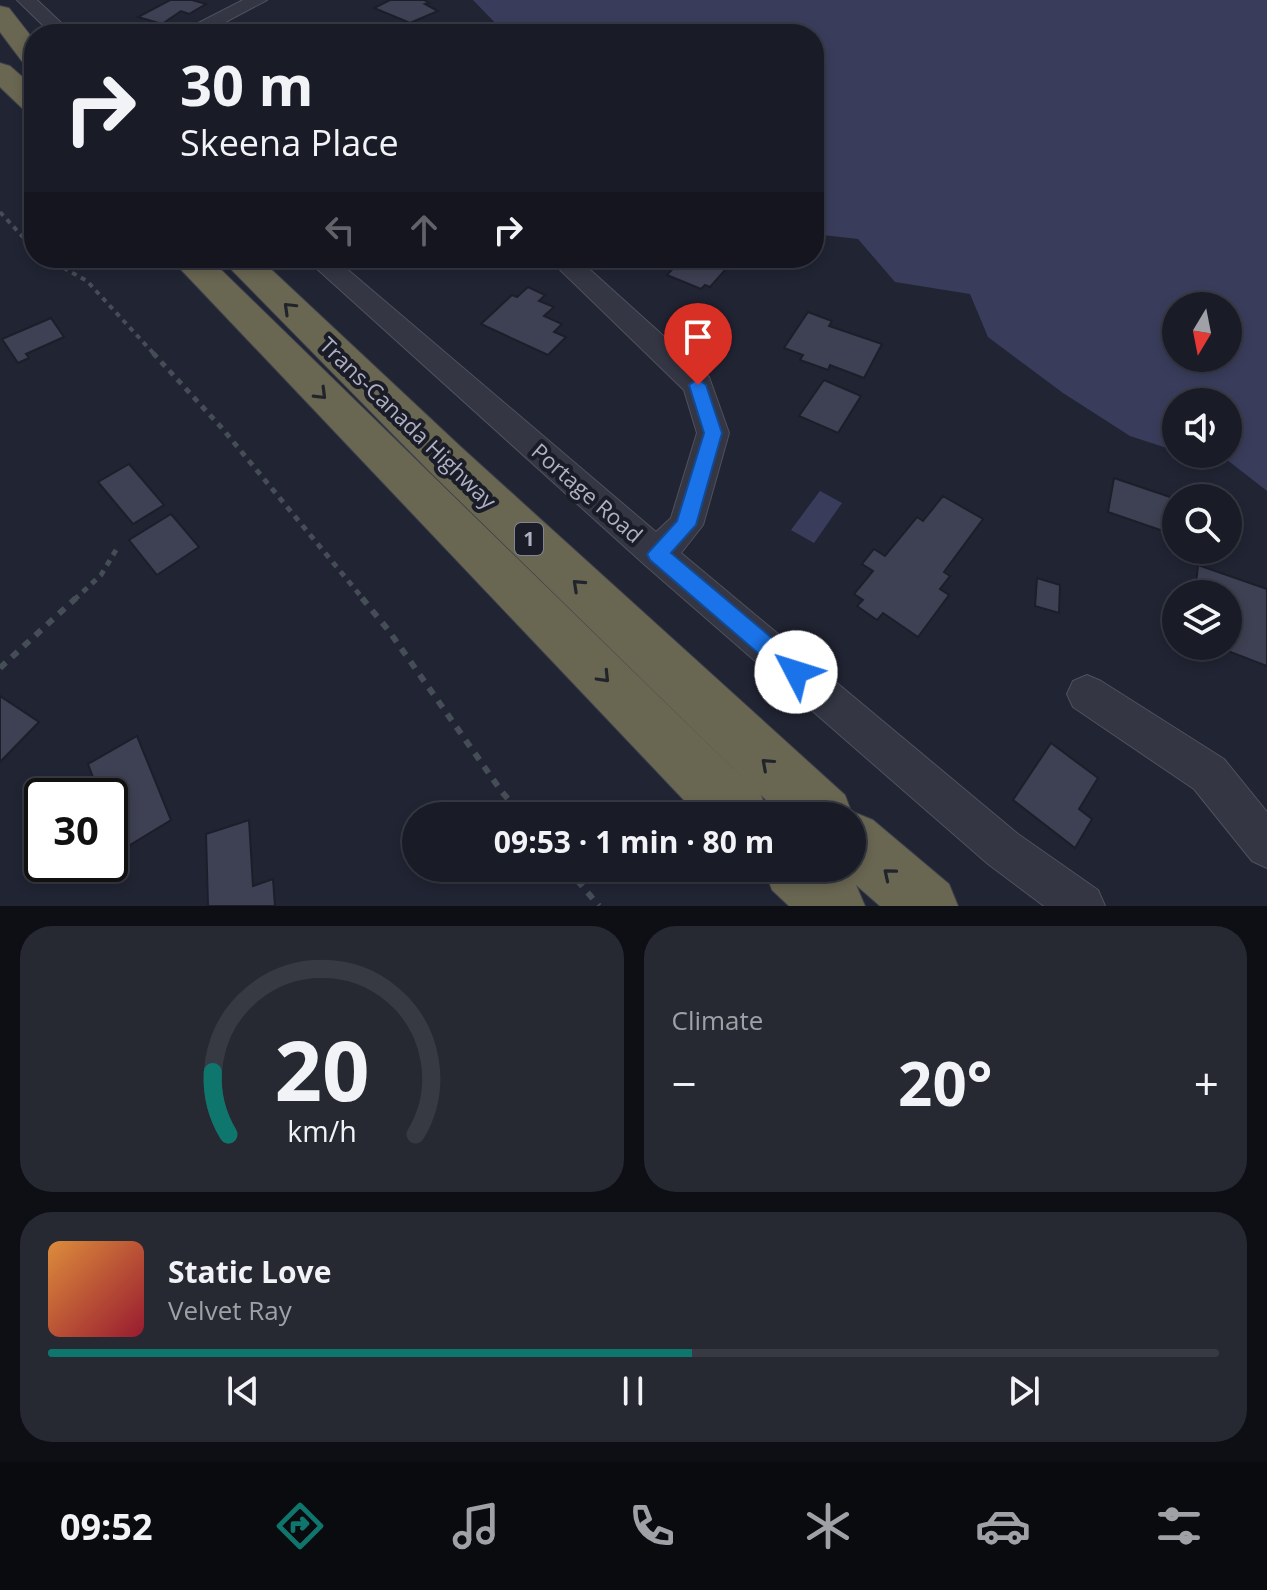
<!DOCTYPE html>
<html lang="en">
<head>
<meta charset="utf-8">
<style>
  :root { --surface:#191b26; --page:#262832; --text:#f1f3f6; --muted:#9fa1a7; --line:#373943; --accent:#0f766e }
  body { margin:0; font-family:"Open Sans",sans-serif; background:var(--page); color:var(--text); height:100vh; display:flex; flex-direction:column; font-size:30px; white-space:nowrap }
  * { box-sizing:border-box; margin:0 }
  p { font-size:26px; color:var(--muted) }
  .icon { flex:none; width:44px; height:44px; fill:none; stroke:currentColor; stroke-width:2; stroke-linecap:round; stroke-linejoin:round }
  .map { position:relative; height:906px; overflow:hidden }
  .sheet { display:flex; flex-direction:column; gap:20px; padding:20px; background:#0e0f15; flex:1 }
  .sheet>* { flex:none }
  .guide { position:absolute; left:24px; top:24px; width:800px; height:244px; border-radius:32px; box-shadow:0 4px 12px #0003,0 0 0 2px var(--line); background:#191b26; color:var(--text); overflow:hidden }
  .needle { width:52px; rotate:190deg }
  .tools { position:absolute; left:1162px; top:292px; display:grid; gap:16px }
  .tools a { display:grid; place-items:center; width:80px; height:80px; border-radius:50%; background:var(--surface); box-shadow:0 4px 12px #0003,0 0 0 2px var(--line); font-size:40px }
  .speed { position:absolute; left:24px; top:778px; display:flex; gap:16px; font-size:40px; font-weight:700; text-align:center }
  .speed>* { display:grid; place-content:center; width:104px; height:104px; border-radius:50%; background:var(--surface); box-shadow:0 4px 12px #0003,0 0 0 2px var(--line); line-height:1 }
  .speed .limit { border:4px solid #111; border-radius:12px; background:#fff; color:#111 }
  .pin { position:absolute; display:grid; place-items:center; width:68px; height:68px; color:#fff; margin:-82px -34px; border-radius:50% 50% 50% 0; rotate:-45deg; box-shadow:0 0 8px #0007 }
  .pin .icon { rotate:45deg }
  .me { position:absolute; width:88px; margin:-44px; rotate:310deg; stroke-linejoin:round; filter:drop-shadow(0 0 6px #0008) }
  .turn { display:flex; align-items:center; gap:28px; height:168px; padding:0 24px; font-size:36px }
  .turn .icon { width:104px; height:104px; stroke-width:2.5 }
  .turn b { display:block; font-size:56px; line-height:68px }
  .lanes { display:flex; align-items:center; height:76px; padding:0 24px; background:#0003; justify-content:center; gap:40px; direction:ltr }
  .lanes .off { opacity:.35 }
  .big { font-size:60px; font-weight:700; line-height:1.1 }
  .sheet .widget { flex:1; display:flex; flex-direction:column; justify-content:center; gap:12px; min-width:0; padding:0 28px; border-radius:32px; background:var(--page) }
  .sheet .dial { align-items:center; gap:0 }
  .dial svg { height:208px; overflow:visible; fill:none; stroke:var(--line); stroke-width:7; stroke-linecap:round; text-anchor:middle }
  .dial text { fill:var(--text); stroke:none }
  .song { display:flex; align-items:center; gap:24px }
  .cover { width:96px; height:96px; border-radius:12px; background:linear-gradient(135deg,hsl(30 70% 55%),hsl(350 70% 35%)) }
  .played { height:8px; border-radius:4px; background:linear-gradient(90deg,var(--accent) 55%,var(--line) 55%) }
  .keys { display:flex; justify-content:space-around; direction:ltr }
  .heat { display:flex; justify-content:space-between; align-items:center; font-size:44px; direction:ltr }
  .sheet .tiles { flex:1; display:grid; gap:20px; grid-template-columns:1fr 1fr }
  .widget:last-child { grid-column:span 2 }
  .trip { position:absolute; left:402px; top:802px; width:464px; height:80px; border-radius:40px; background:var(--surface); box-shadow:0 4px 12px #0003,0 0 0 2px var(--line); font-weight:700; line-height:80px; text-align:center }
  .tabs { display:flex; height:128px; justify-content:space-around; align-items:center; background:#0a0b0f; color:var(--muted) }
  .tabs .icon { width:56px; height:56px }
  .tabs .on { color:var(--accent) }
  .tabs b { font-size:36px; color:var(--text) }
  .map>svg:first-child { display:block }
  .water { fill:#393d5b; fill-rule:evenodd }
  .building { fill:#3e4153; stroke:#1c1e2a; stroke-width:2 }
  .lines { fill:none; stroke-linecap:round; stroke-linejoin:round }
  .minor-casing { stroke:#4f515f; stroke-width:2 }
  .highway-casing { stroke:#3c3e4b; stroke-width:2 }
  .path-far2 { stroke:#454e56; stroke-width:4; stroke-dasharray:5 5; stroke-linecap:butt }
  .path-far1 { stroke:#454e56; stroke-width:5; stroke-dasharray:6 6; stroke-linecap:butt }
  .path { stroke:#454e56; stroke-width:6; stroke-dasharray:8 8; stroke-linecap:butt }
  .minor { fill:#343644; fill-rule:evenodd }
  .highway { fill:#696752; fill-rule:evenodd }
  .oneway { stroke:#22242c }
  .route { fill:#1a73e8; stroke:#114b97; stroke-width:2 }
  .labels { text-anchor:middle; stroke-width:8; stroke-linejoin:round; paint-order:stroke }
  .shield { fill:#1a1c28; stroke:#828493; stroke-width:2 }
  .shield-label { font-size:20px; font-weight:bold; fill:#afb0c1 }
  .street-label { font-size:22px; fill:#afb0c1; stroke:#1a1c28 }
</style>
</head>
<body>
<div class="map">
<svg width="1267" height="906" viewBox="0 0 1267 906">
  <rect width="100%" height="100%" fill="#212433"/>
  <!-- water -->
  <g class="water">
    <path d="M473 0H1267V491L1226 459 1186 454H1228V402H1176V451L1130 436 1063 393 988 337 970 294 895 282 858 239 814 234V34H506ZM1176 306H1228V358H1176Z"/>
    <path d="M820 491 842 503 814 543 791 530Z"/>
  </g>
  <!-- building -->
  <g class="building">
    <path d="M170 0H192L206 4 189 14 181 11 162 24 138 17Z"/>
    <path d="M390 0H424L429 3 425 4 438 11 410 23 374 8Z"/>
    <path d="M674 258H724L728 260 721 267 726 269 710 287 705 285 701 289 667 275 677 264 671 262Z"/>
    <path d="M528 287 545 295 539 301 554 307 544 316 562 324 554 332 566 337 548 355 481 324 512 295 517 297Z"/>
    <path d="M808 312 832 321 829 326 882 344 864 378 830 365 828 370 800 360 803 355 784 348Z"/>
    <path d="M51 318 64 337 26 354 29 358 18 363 2 339Z"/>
    <path d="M824 380 861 396 838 433 799 416Z"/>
    <path d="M129 464 164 505 133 524 98 482Z"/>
    <path d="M1114 478 1173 498 1169 533 1108 512Z"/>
    <path d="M943 496 983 519 944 572 950 576 940 589 949 595 918 637 883 613 877 620 857 606 863 600 854 594 873 571 862 564 874 549 885 556 917 517 923 521Z"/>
    <path d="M171 514 199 547 157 575 129 540Z"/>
    <path d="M1198 565 1267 589V666L1220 648 1228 646V594H1195Z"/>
    <path d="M1037 578 1060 585 1059 613 1035 606Z"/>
    <path d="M0 696 39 722 0 762Z"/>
    <path d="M137 736 171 820 120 851 110 823V796H100L88 764Z"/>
    <path d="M1051 743 1098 778 1079 809 1092 819 1075 848 1013 800Z"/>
    <path d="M249 820 253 886 273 879 275 906H208L206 834Z"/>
  </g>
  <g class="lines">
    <!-- minor casing -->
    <g class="minor-casing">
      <g id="minor">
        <path d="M17 0H37L73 34H52Z"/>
        <path d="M243 0H267L203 34H177Z"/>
        <path d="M305 258H334L656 532 671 518 697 433 684 390 548 258H577L709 377 729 433 703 525 681 553 1018 834 1098 890 1105 906H1044L988 864 645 565Z"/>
        <path d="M1087 675 1101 681 1224 759 1267 812V868L1252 861 1194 789 1073 707 1067 694 1073 681Z"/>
      </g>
    </g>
    <!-- highway casing -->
    <g class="highway-casing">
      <g id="highway">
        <path d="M0 6 9 8 34 40V66L24 64 0 32Z"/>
        <path d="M0 63 10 66 34 87V112L23 109 0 87Z"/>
        <path d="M170 258H209L752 787 429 471 220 258H259L461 447 845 795 851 811 873 820 949 884 958 906H880L856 885 865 906H789L772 890 764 868H852V816H782L761 795 769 816H699Z"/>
      </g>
    </g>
    <!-- path-far2 -->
    <g class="path-far2">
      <path d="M0 212 34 249"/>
      <path d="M46 258 87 281 155 355"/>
    </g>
    <!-- path-far1 -->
    <g class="path-far1">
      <path d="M153 353 221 427 364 600"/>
      <path d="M74 600 101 575 119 545"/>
    </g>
    <!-- path -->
    <g class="path">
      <path d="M362 598 389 631 502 792 523 816"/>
      <path d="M0 668 76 598"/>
      <path d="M567 868 599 906"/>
    </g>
    <!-- minor -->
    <use href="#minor" class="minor"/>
    <!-- highway -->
    <use href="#highway" class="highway"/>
  </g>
  <!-- one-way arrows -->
  <defs><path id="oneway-chevron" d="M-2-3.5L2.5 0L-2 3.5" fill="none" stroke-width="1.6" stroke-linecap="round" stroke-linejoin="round" transform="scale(2)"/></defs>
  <g class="oneway">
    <use href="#oneway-chevron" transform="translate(289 308) rotate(-136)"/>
    <use href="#oneway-chevron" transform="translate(321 394) rotate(45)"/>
    <use href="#oneway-chevron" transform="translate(578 585) rotate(-137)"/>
    <use href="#oneway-chevron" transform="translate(604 677) rotate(46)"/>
    <use href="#oneway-chevron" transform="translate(767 764) rotate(-138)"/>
    <use href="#oneway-chevron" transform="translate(889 874) rotate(-140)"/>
  </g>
  <!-- route -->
  <path class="route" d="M698 379 706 385 722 433 696 525 671 553 804 665 807 672 804 679 796 682 788 679 650 560 647 554 677 521 704 433 689 385Z"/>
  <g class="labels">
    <!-- shield labels -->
    <rect class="shield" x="515" y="523" width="28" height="32" rx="6"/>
    <g class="shield-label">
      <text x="529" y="546">1</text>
    </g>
    <!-- street labels -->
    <g class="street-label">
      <text transform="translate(408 423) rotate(44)" y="8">Trans-Canada Highway</text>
      <text transform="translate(587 493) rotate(41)" y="8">Portage Road</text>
    </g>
  </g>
</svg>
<div class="tools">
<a><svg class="needle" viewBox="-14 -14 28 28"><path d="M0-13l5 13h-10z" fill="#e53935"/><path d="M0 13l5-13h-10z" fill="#9fa1a7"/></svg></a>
<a><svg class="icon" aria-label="sound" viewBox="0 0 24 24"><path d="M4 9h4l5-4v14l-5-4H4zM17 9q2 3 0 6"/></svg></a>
<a><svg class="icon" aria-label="search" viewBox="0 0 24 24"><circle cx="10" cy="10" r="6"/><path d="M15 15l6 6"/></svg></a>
<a><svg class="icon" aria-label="layers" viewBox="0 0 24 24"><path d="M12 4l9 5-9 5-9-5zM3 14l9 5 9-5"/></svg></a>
</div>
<div class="speed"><div class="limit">30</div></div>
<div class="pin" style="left:698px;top:385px;background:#d93025"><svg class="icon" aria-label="arrive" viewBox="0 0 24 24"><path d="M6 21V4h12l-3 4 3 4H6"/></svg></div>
<svg class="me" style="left:796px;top:672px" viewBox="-20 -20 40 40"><circle r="19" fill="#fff"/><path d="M0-13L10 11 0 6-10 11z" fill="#1a73e8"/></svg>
<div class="trip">09:53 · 1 min · 80 m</div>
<div class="guide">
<div class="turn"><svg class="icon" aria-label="right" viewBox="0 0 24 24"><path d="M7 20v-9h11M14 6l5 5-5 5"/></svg><div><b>30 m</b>Skeena Place</div></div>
<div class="lanes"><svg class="icon off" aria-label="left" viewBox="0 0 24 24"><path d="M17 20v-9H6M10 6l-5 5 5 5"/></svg><svg class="icon off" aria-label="ahead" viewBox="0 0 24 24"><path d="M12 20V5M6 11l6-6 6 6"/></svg><svg class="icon" aria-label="right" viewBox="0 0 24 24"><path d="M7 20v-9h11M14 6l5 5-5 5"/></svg></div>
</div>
</div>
<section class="sheet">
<div class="tiles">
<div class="widget dial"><svg viewBox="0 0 100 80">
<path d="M14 69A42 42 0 1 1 86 69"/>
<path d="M14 69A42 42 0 0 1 8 45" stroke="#0f766e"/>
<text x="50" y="56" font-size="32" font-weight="700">20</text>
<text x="50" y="72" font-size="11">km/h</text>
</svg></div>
<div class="widget"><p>Climate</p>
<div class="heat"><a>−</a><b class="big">20°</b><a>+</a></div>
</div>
<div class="widget">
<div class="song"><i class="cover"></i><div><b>Static Love</b><p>Velvet Ray</p></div></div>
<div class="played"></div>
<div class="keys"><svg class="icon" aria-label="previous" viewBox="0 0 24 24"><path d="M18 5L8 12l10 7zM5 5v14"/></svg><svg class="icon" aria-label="pause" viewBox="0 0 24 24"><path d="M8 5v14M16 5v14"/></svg><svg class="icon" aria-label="next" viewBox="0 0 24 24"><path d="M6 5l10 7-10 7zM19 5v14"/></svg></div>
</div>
</div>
</section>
<nav class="tabs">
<b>09:52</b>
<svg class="icon on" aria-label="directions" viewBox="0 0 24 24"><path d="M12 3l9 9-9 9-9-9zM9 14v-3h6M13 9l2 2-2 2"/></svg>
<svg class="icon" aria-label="music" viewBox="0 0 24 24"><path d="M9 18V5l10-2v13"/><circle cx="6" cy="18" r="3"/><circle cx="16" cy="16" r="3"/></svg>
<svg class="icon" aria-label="phone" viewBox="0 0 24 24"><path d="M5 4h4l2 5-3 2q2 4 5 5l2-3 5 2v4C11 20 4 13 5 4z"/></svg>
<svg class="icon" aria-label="climate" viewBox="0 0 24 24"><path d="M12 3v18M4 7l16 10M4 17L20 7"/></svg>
<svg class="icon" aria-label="car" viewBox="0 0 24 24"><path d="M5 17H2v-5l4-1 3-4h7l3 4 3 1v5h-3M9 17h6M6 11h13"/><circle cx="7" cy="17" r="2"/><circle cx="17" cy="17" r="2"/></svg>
<svg class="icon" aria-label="filters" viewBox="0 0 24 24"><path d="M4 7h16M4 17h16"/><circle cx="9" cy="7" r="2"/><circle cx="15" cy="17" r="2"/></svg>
</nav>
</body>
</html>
